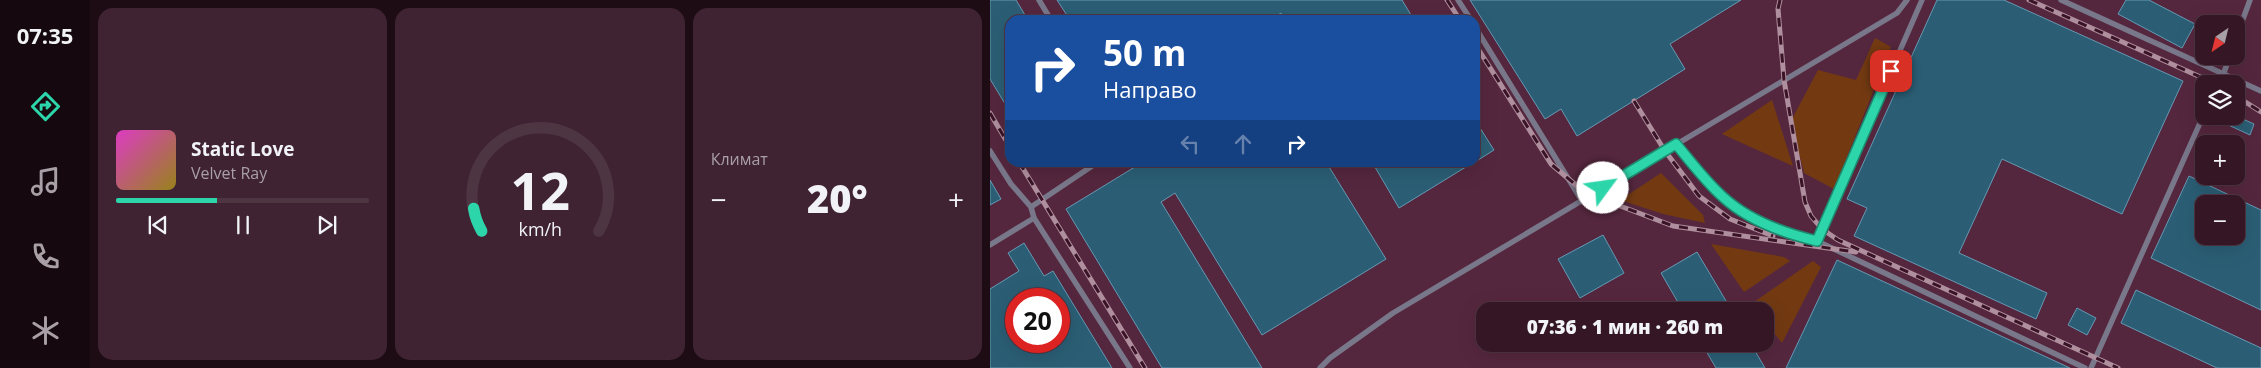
<!DOCTYPE html>
<html lang="ru">
<head>
<meta charset="utf-8">
<style>
  :root { --surface:#341625; --page:#3f2332; --text:#f1f3f6; --muted:#a99fa7; --line:#4e3542; --accent:#2dd5ab }
  body { margin:0; font-family:"Open Sans",sans-serif; background:var(--page); color:var(--text); height:100vh; display:flex; flex-direction:column; font-size:19px; white-space:nowrap }
  * { box-sizing:border-box; margin:0 }
  p { font-size:16px; color:var(--muted) }
  .icon { flex:none; width:28px; height:28px; fill:none; stroke:currentColor; stroke-width:2; stroke-linecap:round; stroke-linejoin:round }
  .map { position:relative; flex:1; overflow:hidden }
  .drawer { display:flex; flex-direction:column; gap:8px; padding:8px; background:#1d0c14; width:900px }
  .drawer>* { flex:none }
  .guide { position:absolute; left:15px; top:15px; width:475px; height:152px; border-radius:15px; box-shadow:0 5px 20px #0002,0 0 0 1px var(--line); background:#1a4fa0; color:#fff; overflow:hidden }
  .needle { width:32px; rotate:215deg }
  .fabs { position:absolute; left:1205px; top:15px; display:grid; gap:10px }
  .fabs a { display:grid; place-items:center; width:50px; height:50px; border-radius:10px; background:var(--surface); box-shadow:0 5px 20px #0002,0 0 0 1px var(--line); font-size:25px }
  .speed { position:absolute; left:15px; top:288px; display:flex; gap:10px; font-size:25px; font-weight:700; text-align:center }
  .speed>* { display:grid; place-content:center; width:65px; height:65px; border-radius:50%; background:var(--surface); box-shadow:0 5px 20px #0002,0 0 0 1px var(--line); line-height:1 }
  .speed .limit { border:8px solid #d22; background:#fff; color:#111 }
  .pin { position:absolute; display:grid; place-items:center; width:42px; height:42px; color:#fff; margin:-21px; border-radius:10px; box-shadow:0 2px 8px #0006 }
  .me { position:absolute; width:55px; margin:-28px; rotate:59deg; stroke-linejoin:round; filter:drop-shadow(0 0 4px #0008) }
  .turn { display:flex; align-items:center; gap:18px; height:105px; padding:0 15px; font-size:22px }
  .turn .icon { width:65px; height:65px; stroke-width:2.5 }
  .turn b { display:block; font-size:35px; line-height:42px }
  .lanes { display:flex; align-items:center; height:48px; padding:0 15px; background:#0003; justify-content:center; gap:25px; direction:ltr }
  .lanes .off { opacity:.35 }
  .big { font-size:38px; font-weight:800; line-height:1.1 }
  .drawer .widget { flex:1; display:flex; flex-direction:column; justify-content:center; gap:8px; min-width:0; padding:0 18px; border-radius:15px; background:var(--page) }
  .drawer .dial { align-items:center; gap:0 }
  .dial svg { height:130px; overflow:visible; fill:none; stroke:var(--line); stroke-width:7; stroke-linecap:round; text-anchor:middle }
  .dial text { fill:var(--text); stroke:none }
  .song { display:flex; align-items:center; gap:15px }
  .cover { width:60px; height:60px; border-radius:8px; background:linear-gradient(135deg,hsl(310 70% 55%),hsl(50 70% 35%)) }
  .played { height:5px; border-radius:2px; background:linear-gradient(90deg,var(--accent) 40%,var(--line) 40%) }
  .keys { display:flex; justify-content:space-around; direction:ltr }
  .heat { display:flex; justify-content:space-between; align-items:center; font-size:28px; direction:ltr }
  .drawer .tiles { flex:1; display:grid; gap:8px; grid-template-columns:repeat(3,1fr) }
  .trip { position:absolute; left:486px; top:302px; width:298px; height:50px; border-radius:15px; background:var(--surface); box-shadow:0 5px 20px #0002,0 0 0 1px var(--line); font-weight:800; line-height:50px; text-align:center }
  main { display:flex; flex:1; min-height:0 }
  .dock { display:flex; flex-direction:column; width:90px; justify-content:space-around; align-items:center; background:#15090f; color:var(--muted) }
  .dock .icon { width:35px; height:35px }
  .dock .on { color:var(--accent) }
  .dock b { font-size:22px; color:var(--text) }
  .map>svg:first-child { display:block }
  .built { fill:#55273e; fill-rule:evenodd }
  .green { fill:#733a12 }
  .building { fill:#2b5e75; stroke:#6699b3; fill-rule:evenodd }
  .lines { fill:none; stroke-linecap:round; stroke-linejoin:round }
  .service { stroke:#79778a; stroke-width:5.5 }
  .rail-casing { stroke:#af8f9e; stroke-width:5 }
  .rail { stroke:#3a1327; stroke-width:3; stroke-dasharray:9; stroke-linecap:butt }
  .route-casing { stroke:#1d8a6f; stroke-width:12 }
  .route { stroke:#2dd5ab; stroke-width:9 }
</style>
</head>
<body>
<main>
<nav class="dock">
<b>07:35</b>
<svg class="icon on" aria-label="directions" viewBox="0 0 24 24"><path d="M12 3l9 9-9 9-9-9zM9 14v-3h6M13 9l2 2-2 2"/></svg>
<svg class="icon" aria-label="music" viewBox="0 0 24 24"><path d="M9 18V5l10-2v13"/><circle cx="6" cy="18" r="3"/><circle cx="16" cy="16" r="3"/></svg>
<svg class="icon" aria-label="phone" viewBox="0 0 24 24"><path d="M5 4h4l2 5-3 2q2 4 5 5l2-3 5 2v4C11 20 4 13 5 4z"/></svg>
<svg class="icon" aria-label="climate" viewBox="0 0 24 24"><path d="M12 3v18M4 7l16 10M4 17L20 7"/></svg>
</nav>
<section class="drawer">
<div class="tiles">
<div class="widget">
<div class="song"><i class="cover"></i><div><b>Static Love</b><p>Velvet Ray</p></div></div>
<div class="played"></div>
<div class="keys"><svg class="icon" aria-label="previous" viewBox="0 0 24 24"><path d="M18 5L8 12l10 7zM5 5v14"/></svg><svg class="icon" aria-label="pause" viewBox="0 0 24 24"><path d="M8 5v14M16 5v14"/></svg><svg class="icon" aria-label="next" viewBox="0 0 24 24"><path d="M6 5l10 7-10 7zM19 5v14"/></svg></div>
</div>
<div class="widget dial"><svg viewBox="0 0 100 80">
<path d="M14 69A42 42 0 1 1 86 69"/>
<path d="M14 69A42 42 0 0 1 9 55" stroke="#2dd5ab"/>
<text x="50" y="56" font-size="32" font-weight="700">12</text>
<text x="50" y="72" font-size="11">km/h</text>
</svg></div>
<div class="widget"><p>Климат</p>
<div class="heat"><a>−</a><b class="big">20°</b><a>+</a></div>
</div>
</div>
</section>
<div class="map">
<svg width="1271" height="368" viewBox="0 0 1271 368">
  <rect width="100%" height="100%" fill="#451d31"/>
  <!-- built -->
  <path class="built" d="M0 0H1271V368H0ZM20 20H485V162H20ZM1214 24H1246V56H1214ZM1214 84H1246V116H1214ZM1214 144H1246V176H1214ZM1214 204H1246V236H1214ZM26 299H69V341H26ZM495 311H775V344H495Z"/>
  <!-- green -->
  <g class="green">
    <path d="M885 38 901 47 844 189 814 173 801 121 828 70 866 80Z"/>
    <path d="M782 100 803 166 732 134Z"/>
    <path d="M671 173 713 215 715 223 673 214 630 200Z"/>
    <path d="M721 244 794 257 800 261 754 292Z"/>
    <path d="M823 261 831 267 792 343 775 322V311H767L761 304Z"/>
  </g>
  <!-- building -->
  <g class="building">
    <path d="M0 0H26L38 20H20V112L0 79Z"/>
    <path d="M67 0H412L424 20H295L291 13 280 20H80Z"/>
    <path d="M480 0H751L680 44 695 69 587 136 571 109 555 119Z"/>
    <path d="M947 0H1014L1193 81 1132 214 1012 159 969 253 1057 293 1046 319 864 236 877 208 857 199Z"/>
    <path d="M1136 0H1159L1205 24 1192 48 1128 14Z"/>
    <path d="M1219 116H1246L1264 124 1260 135Z"/>
    <path d="M485 120 504 150 485 162Z"/>
    <path d="M153 162H336L396 259 272 335 185 193 171 202 272 368H172L76 209Z"/>
    <path d="M382 162H484L409 208Z"/>
    <path d="M1199 176 1271 210V310L1161 258ZM1214 204H1246V236H1214Z"/>
    <path d="M0 180 11 199 0 205Z"/>
    <path d="M613 235 634 273 590 298 568 259Z"/>
    <path d="M34 243 54 276 63 271 122 368H0V289L29 271 18 253ZM26 299H69V341H26Z"/>
    <path d="M707 252 742 311H693L671 273Z"/>
    <path d="M847 260 1080 368H796Z"/>
    <path d="M1146 290 1271 348V368H1227L1131 323Z"/>
    <path d="M1087 308 1106 318 1097 335 1078 325Z"/>
    <path d="M712 344H761L775 368H726Z"/>
  </g>
  <g class="lines">
    <!-- service -->
    <g class="service">
      <path d="M49 0 61 20"/>
      <path d="M468 0 481 20"/>
      <path d="M1071 0 1271 91"/>
      <path d="M485 27 592 201"/>
      <path d="M1246 38 1260 0"/>
      <path d="M1227 84 1233 75 1240 56"/>
      <path d="M686 144C701 162 716 182 733 197 759 221 793 233 827 241L1095 368"/>
      <path d="M0 151 21 184 41 207"/>
      <path d="M108 162 41 207 44 218 140 368"/>
      <path d="M827 241 932 0"/>
      <path d="M0 245 44 218"/>
      <path d="M330 368 340 358 403 313 907 13 917 0"/>
      <path d="M1101 368 1214 114"/>
    </g>
    <!-- rail casing -->
    <g class="rail-casing">
      <g id="rail">
        <path d="M457 0 470 20"/>
        <path d="M790 0 788 9 794 80 815 202 821 216 832 229 848 240 1128 368"/>
        <path d="M1039 0 1226 84"/>
        <path d="M485 44 561 164 587 186 597 197 617 201 683 226 866 252"/>
        <path d="M1246 96 1271 112"/>
        <path d="M644 101 675 151 709 196 740 219 783 236"/>
        <path d="M0 113 20 147"/>
        <path d="M29 162 155 368"/>
      </g>
    </g>
    <!-- rail -->
    <use href="#rail" class="rail"/>
  </g>
  <g class="lines">
    <!-- route casing -->
    <g class="route-casing">
      <path id="route" d="M613 188 686 144C701 162 716 182 733 197 759 221 793 233 827 241L901 71"/>
    </g>
    <!-- route -->
    <use href="#route" class="route"/>
  </g>
</svg>
<div class="fabs">
<a><svg class="needle" viewBox="-14 -14 28 28"><path d="M0-13l5 13h-10z" fill="#e53935"/><path d="M0 13l5-13h-10z" fill="#a99fa7"/></svg></a>
<a><svg class="icon" aria-label="layers" viewBox="0 0 24 24"><path d="M12 4l9 5-9 5-9-5zM3 14l9 5 9-5"/></svg></a>
<a>+</a>
<a>−</a>
</div>
<div class="speed"><div class="limit">20</div></div>
<div class="pin" style="left:901px;top:71px;background:#d93025"><svg class="icon" aria-label="arrive" viewBox="0 0 24 24"><path d="M6 21V4h12l-3 4 3 4H6"/></svg></div>
<svg class="me" style="left:613px;top:188px" viewBox="-20 -20 40 40"><circle r="19" fill="#fff"/><path d="M0-13L10 11 0 6-10 11z" fill="#2dd5ab"/></svg>
<div class="trip">07:36 · 1 мин · 260 m</div>
<div class="guide">
<div class="turn"><svg class="icon" aria-label="right" viewBox="0 0 24 24"><path d="M7 20v-9h11M14 6l5 5-5 5"/></svg><div><b>50 m</b>Направо</div></div>
<div class="lanes"><svg class="icon off" aria-label="left" viewBox="0 0 24 24"><path d="M17 20v-9H6M10 6l-5 5 5 5"/></svg><svg class="icon off" aria-label="ahead" viewBox="0 0 24 24"><path d="M12 20V5M6 11l6-6 6 6"/></svg><svg class="icon" aria-label="right" viewBox="0 0 24 24"><path d="M7 20v-9h11M14 6l5 5-5 5"/></svg></div>
</div>
</div>
</main>
</body>
</html>
